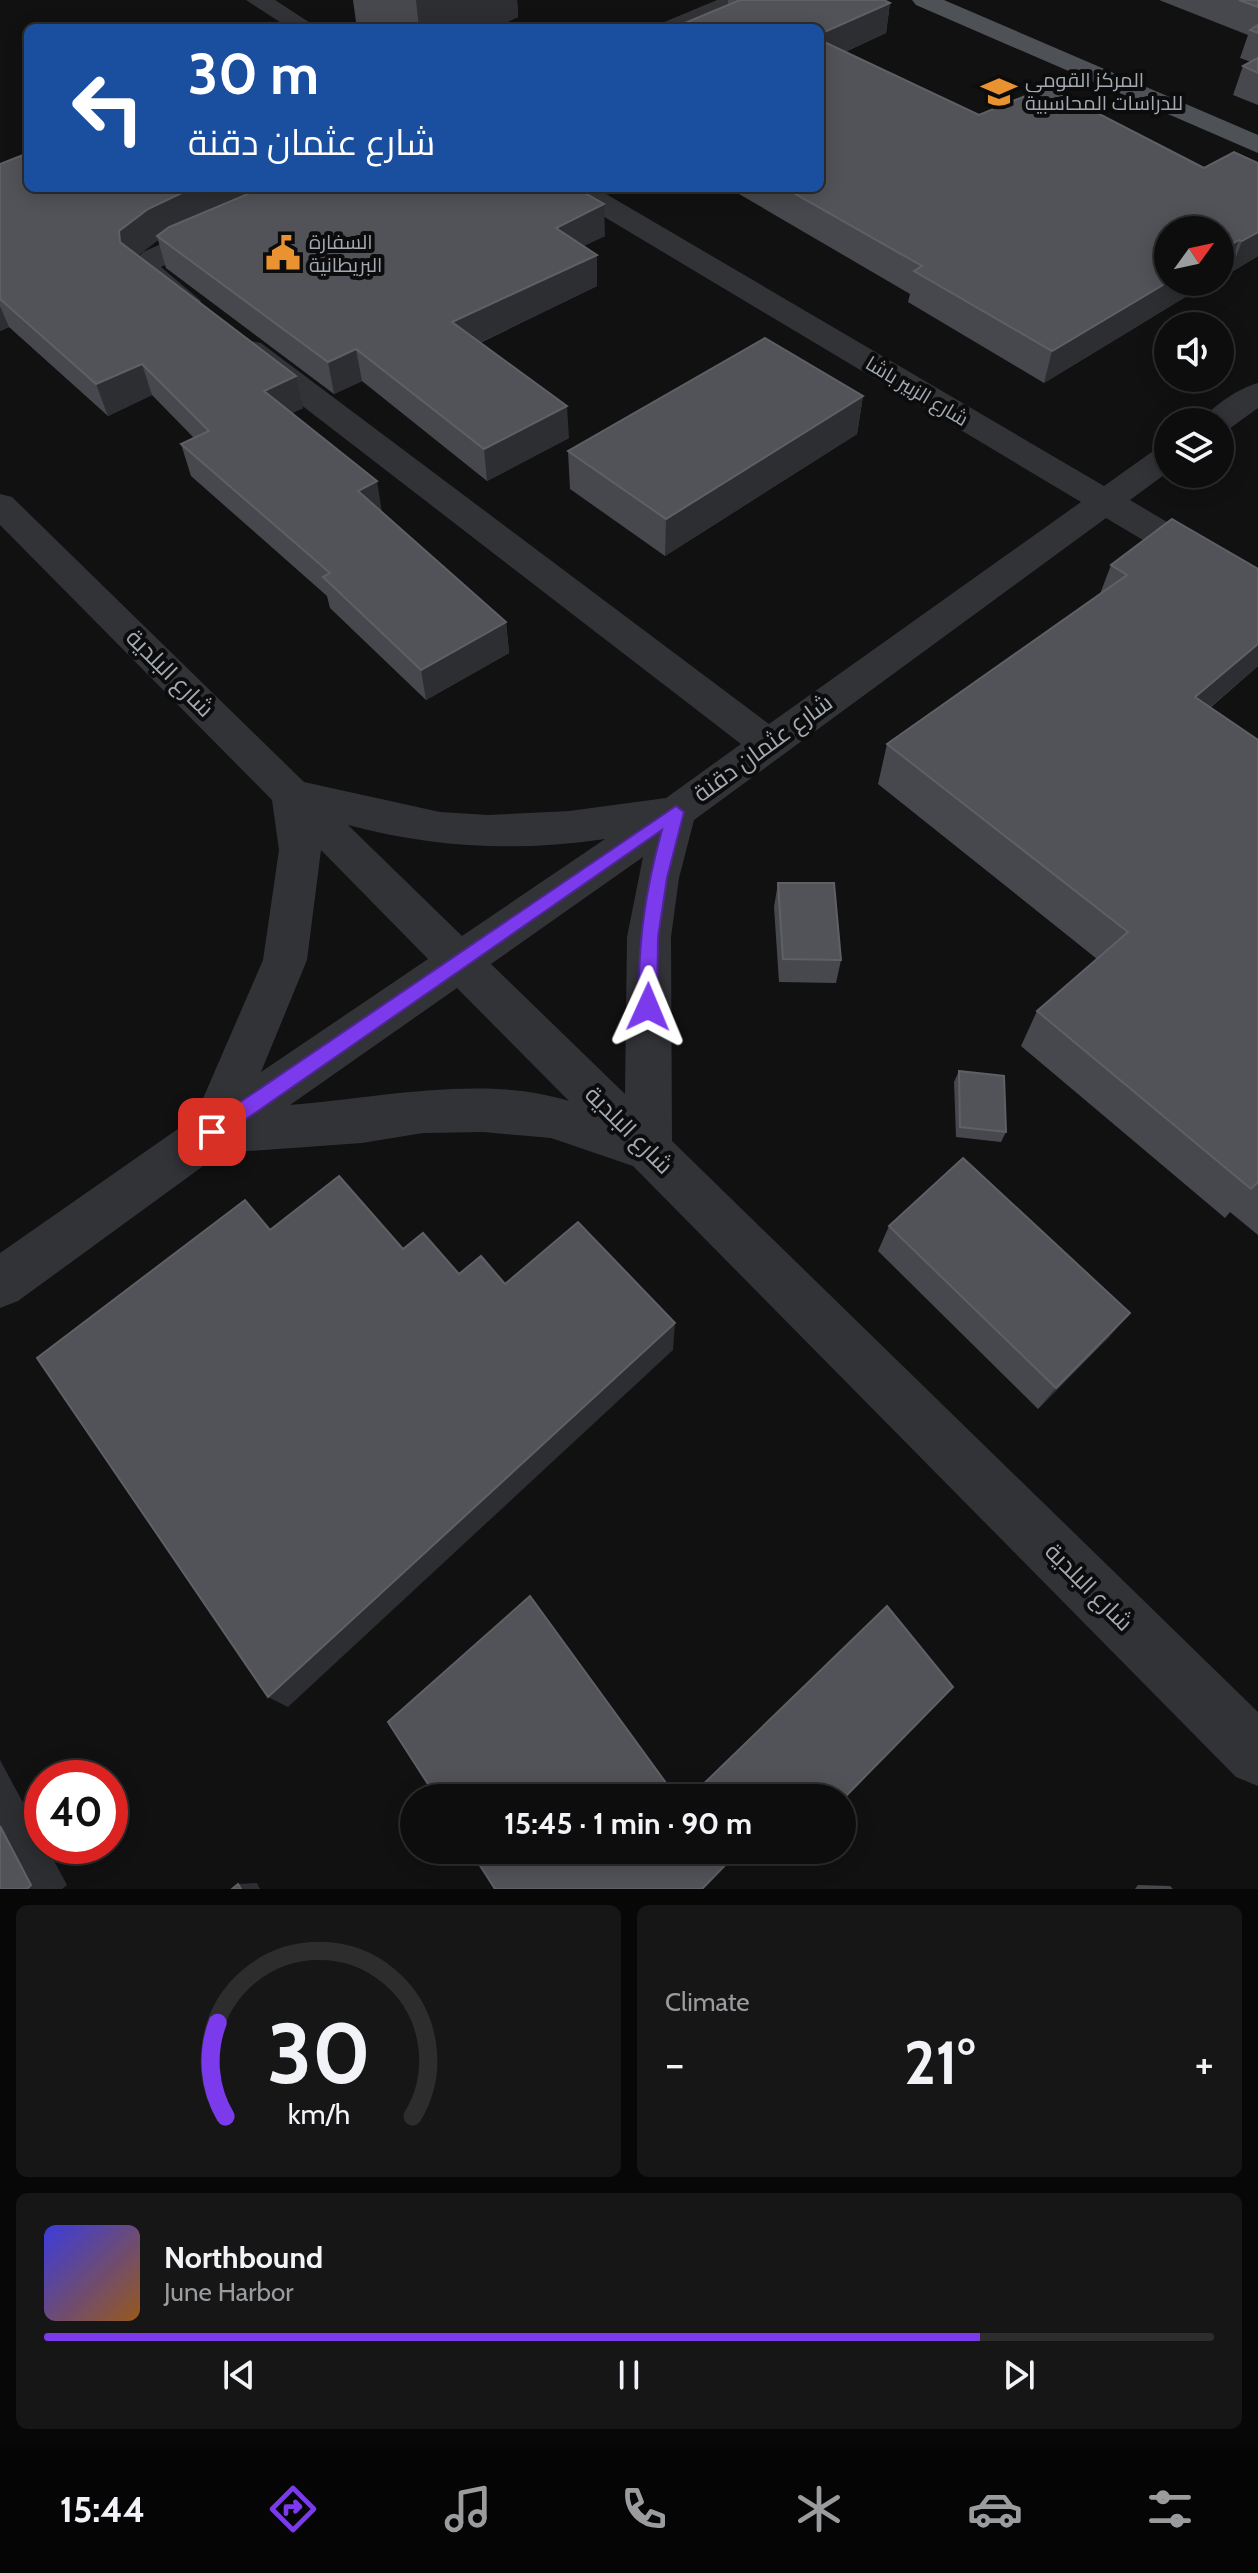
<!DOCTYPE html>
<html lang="en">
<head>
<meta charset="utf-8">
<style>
  :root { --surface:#0d0d0e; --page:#161617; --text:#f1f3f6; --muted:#9a9c9e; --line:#2d2d2e; --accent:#7c3aed }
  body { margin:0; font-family:Cabin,Cairo,sans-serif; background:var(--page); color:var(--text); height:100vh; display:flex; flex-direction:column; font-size:30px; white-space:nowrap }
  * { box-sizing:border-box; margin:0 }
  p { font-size:26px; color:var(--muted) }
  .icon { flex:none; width:44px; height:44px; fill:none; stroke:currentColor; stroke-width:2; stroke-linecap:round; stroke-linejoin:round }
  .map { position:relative; height:1889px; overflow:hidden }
  .sheet { display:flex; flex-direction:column; gap:16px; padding:16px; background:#070708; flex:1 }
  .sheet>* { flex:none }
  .top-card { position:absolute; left:24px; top:24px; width:800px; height:168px; border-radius:12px; box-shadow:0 4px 20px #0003,0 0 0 2px var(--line); background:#1a4fa0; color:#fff; overflow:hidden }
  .needle { width:52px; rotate:57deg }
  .tools { position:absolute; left:1154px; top:216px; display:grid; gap:16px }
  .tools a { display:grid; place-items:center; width:80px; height:80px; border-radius:50%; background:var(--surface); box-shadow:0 4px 20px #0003,0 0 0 2px var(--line); font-size:40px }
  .speed { position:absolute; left:24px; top:1760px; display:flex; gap:16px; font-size:40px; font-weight:700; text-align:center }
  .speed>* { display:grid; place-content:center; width:104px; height:104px; border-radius:50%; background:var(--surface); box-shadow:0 4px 20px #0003,0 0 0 2px var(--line); line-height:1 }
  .speed .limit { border:12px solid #d22; background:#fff; color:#111 }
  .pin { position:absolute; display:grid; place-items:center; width:68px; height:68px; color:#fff; margin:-34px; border-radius:16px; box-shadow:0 4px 12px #0006 }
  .me { position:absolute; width:88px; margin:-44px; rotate:1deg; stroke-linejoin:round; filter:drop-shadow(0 0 6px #0008) }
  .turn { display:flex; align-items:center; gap:28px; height:168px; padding:0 32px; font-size:36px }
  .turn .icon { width:104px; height:104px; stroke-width:2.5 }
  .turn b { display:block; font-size:56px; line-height:68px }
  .big { font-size:60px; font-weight:700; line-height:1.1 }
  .sheet .tile { flex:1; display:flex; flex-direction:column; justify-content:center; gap:12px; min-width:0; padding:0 28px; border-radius:12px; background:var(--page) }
  .sheet .dial { align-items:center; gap:0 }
  .dial svg { height:208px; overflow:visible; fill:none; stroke:var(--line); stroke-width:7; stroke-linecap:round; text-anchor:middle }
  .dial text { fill:var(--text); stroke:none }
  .song { display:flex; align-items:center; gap:24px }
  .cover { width:96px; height:96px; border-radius:12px; background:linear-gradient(135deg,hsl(240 70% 55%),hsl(30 70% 35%)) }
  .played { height:8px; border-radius:4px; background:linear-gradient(90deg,var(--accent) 80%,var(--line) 80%) }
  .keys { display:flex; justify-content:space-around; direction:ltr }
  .heat { display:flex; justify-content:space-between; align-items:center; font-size:44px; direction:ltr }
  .sheet .tiles { flex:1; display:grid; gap:16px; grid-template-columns:1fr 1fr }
  .tile:last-child { grid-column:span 2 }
  .trip { position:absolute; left:400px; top:1784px; width:456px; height:80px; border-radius:40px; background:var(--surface); box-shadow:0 4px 20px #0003,0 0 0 2px var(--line); font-weight:700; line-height:80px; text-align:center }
  .tabs { display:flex; height:128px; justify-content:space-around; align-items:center; background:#050506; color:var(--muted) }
  .tabs .icon { width:56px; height:56px }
  .tabs .on { color:var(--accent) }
  .tabs b { font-size:36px; color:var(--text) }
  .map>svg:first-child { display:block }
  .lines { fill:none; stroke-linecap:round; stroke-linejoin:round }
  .minor { fill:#323337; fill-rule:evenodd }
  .major { fill:#4e5156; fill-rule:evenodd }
  .wall { fill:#47484d }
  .shaded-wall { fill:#2d2e31 }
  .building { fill:#515358; stroke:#5e6066; stroke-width:2 }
  .route { fill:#7c3aed; stroke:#51269a; stroke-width:2 }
  .labels { text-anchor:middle; stroke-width:8; stroke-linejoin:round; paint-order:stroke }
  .far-poi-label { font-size:20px; fill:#a3aab2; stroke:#0c0c0d; text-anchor:start }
  .far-street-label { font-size:20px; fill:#a3aab2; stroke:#0c0c0d }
  .street-label { font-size:24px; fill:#a3aab2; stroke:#0c0c0d }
</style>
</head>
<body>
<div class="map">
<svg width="1258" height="1889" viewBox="0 0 1258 1889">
  <rect width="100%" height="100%" fill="#111112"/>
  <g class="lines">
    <!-- minor -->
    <g class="minor">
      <path d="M246 0H275L318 28H289Z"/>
      <path d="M717 0H749L745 5 692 28H659L662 23Z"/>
      <path d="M287 188H324L320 194 161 267 201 301 197 307C174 313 145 289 132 271L131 265 143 252Z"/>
      <path d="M562 188H596L1104 486 1156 449 1168 445V472L1130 500 1258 576V604L1245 601 1106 518 694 820 679 878 671 937 672 1141 1258 1712V1786L1236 1777 633 1166 551 1138 483 1132 423 1133 362 1143 221 1153 18 1301 0 1308V1253L195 1117 263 960 279 850 272 800 0 525V494L12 497 304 782 440 812 488 815 569 811 666 798 741 744 239 357 234 350 239 343 250 341 261 343 769 724 1081 502 566 194ZM348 825C434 848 517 852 605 839L462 936ZM321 850 428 959 261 1072 307 960ZM643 857 627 937 625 1094 491 964ZM457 988 569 1101C483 1074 378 1098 290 1105Z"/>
      <path d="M1258 383V408L1229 429 1220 431V422H1201C1212 406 1239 388 1258 383Z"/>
    </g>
    <!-- major -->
    <path class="major" d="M912 0H944L1258 135V153L916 5Z"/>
  </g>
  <!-- wall -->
  <g class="wall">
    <path d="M353 0H517L518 17 494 28H367L356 22Z"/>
    <path d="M728 0H884L890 3 886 33 845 52 979 115 1204 168 1258 256 1230 273 1227 271 1220 276V230L1168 282H1210L1044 383 908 302 910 294 739 194V188H820L728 5Z"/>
    <path d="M1159 0H1258V105L1233 95 1243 66 1251 62 1240 58 1248 35Z"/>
    <path d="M0 164 605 236 583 246 597 286 480 343 569 438 487 481 362 381 334 394 166 268 158 240 138 255 303 408 292 413 382 512 506 622 509 653 426 700 330 608 327 596 191 476 181 444 194 438 152 395 108 416 9 327 0 331Z"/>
    <path d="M863 396 857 434 665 556 570 489 568 451Z"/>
    <path d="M1111 565 1258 569V666L1210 708 1258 740V1235L1230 1212 1225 1218 1021 1046 1037 1011 1097 959 878 784 887 744 1100 594Z"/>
    <path d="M778 883 841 960 836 983 779 982 774 907Z"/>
    <path d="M959 1071 1006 1132 1001 1142 956 1137 954 1082Z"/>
    <path d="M889 1226 1110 1336 1038 1409 878 1251Z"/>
    <path d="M1138 1885 1170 1886 1173 1889H1135Z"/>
  </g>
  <!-- shaded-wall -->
  <g class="shaded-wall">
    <path d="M416 0H517L518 17 494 28H419Z"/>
    <path d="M890 3 886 33 820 63V34Z"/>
    <path d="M192 188H278L157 236 158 240 129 263 120 242 119 231 148 209Z"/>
    <path d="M604 204 605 236 557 259 556 228Z"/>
    <path d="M1258 232V256L1230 273 1242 241Z"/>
    <path d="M1239 240 1227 271 1220 276V251Z"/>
    <path d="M597 255V286L456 354 452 322Z"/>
    <path d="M1168 282H1210L1044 383 1052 351Z"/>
    <path d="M0 306 9 327 0 331Z"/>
    <path d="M356 349 362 381 334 394 328 362Z"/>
    <path d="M142 364 152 395 108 416 96 384Z"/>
    <path d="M296 376 303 408 272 422 264 391Z"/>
    <path d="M863 396 857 434 665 556 666 519Z"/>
    <path d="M567 406 569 438 487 481 484 449Z"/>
    <path d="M377 481 382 512 358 491Z"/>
    <path d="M506 622 509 653 426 700 421 670Z"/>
    <path d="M1258 644V666L1175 737 1195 697Z"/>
    <path d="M1130 1313 1110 1336 1038 1409 1056 1388Z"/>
    <path d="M675 1323 673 1350 288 1707 268 1697Z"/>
    <path d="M0 1760 42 1838V1846H46L67 1885 62 1889H27L0 1826Z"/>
    <path d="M257 1883 260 1889H241L238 1884Z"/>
  </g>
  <!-- building -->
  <g class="building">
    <path d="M740 0H884L890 3 820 34V28H673Z"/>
    <path d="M1239 0H1258V7Z"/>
    <path d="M1258 25V33L1250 30Z"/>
    <path d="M820 40 979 115 1047 87 1204 168 1234 152 1258 163V232L1242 241 1239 240 1220 251V230H1168V282L1052 351 914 271 922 266 785 188H820Z"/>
    <path d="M1258 58V73L1243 66Z"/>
    <path d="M28 153V188H192L148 209 119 231 120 242 296 376 264 391 377 481 358 491 506 622 421 670 323 577 330 573 181 444 209 431 142 364 96 384 0 299V164Z"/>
    <path d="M262 188H576L604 204 556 228 597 255 452 322 567 406 484 449 356 349 328 362 157 236 169 227Z"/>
    <path d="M765 338 863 396 666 519 568 451Z"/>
    <path d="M1172 519 1258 569V644L1195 697 1258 740V1183H1257L1251 1189 1037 1011 1128 932 887 744 1127 575 1111 565Z"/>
    <path d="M778 883H834L841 960 783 959Z"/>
    <path d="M959 1071 1004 1076 1006 1132 960 1127Z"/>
    <path d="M963 1158 1130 1313 1056 1388 889 1226Z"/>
    <path d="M339 1176 403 1249 423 1233 459 1274 481 1256 505 1284 578 1222 675 1323 268 1697 37 1358 245 1200 270 1230Z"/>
    <path d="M530 1596 677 1798H437L388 1722Z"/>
    <path d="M887 1606 953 1687 842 1800V1798H689Z"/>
    <path d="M0 1826 31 1885 27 1889H0Z"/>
    <path d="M470 1850H740L702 1889H495Z"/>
    <path d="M238 1884 241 1889H232Z"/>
  </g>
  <!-- route -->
  <path class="route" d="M676 806 684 812 667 878 658 937 657 1007 654 1013H641L638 1007C639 941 644 895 662 830L219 1138 212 1141 205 1138 202 1132 205 1126Z"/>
  <!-- icons -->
  <defs>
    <g id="university-bare" transform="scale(2.76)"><path d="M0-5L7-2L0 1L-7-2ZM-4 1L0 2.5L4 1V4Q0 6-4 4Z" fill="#e99231" stroke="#0c0c0d" stroke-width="2.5" paint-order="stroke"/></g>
    <g id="civic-bare" transform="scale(2.76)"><path d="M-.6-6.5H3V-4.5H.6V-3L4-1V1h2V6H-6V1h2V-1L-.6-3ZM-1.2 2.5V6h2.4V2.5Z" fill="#e99231" stroke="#0c0c0d" stroke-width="2.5" paint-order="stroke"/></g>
  </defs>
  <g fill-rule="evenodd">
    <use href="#university-bare" x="999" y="92"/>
    <use href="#civic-bare" x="283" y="253"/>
  </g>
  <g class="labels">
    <!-- far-poi labels -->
    <g class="far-poi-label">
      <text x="1025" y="87">المركز القومي<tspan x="1025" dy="23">للدراسات المحاسبية</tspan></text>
      <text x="309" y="249">السفارة<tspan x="309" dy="23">البريطانية</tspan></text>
    </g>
    <!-- far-street labels -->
    <g class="far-street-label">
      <text transform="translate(917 391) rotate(31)" y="7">شارع الزبير باشا</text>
    </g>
    <!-- street labels -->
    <g class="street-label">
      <text transform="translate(170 673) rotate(45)" y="8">شارع البلدية</text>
      <text transform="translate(763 748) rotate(-36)" y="8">شارع عثمان دقنة</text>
      <text transform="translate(629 1130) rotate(45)" y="8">شارع البلدية</text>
      <text transform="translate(1089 1587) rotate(45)" y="8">شارع البلدية</text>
    </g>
  </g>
</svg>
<div class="tools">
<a><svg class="needle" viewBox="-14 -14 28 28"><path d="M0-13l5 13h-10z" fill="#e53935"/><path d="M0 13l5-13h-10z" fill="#9a9c9e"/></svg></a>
<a><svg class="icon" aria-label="sound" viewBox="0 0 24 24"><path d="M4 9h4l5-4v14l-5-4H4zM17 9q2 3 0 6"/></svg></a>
<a><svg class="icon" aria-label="layers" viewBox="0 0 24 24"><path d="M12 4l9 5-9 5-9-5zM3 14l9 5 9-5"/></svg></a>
</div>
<div class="speed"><div class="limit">40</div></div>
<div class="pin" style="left:212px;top:1132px;background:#d93025"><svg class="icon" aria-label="arrive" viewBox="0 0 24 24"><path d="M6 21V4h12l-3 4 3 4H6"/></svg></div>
<svg class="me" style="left:648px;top:1007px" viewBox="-20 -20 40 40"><path d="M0-17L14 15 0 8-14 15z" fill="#7c3aed" stroke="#fff" stroke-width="4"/></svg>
<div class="trip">15:45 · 1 min · 90 m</div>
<div class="top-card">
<div class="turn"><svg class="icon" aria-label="left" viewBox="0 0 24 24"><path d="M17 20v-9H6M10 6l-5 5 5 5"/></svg><div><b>30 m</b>شارع عثمان دقنة</div></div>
</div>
</div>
<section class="sheet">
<div class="tiles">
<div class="tile dial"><svg viewBox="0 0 100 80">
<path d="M14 69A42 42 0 1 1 86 69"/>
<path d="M14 69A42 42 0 0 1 11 33" stroke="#7c3aed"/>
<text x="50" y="56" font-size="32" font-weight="700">30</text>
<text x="50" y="72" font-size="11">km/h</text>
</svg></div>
<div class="tile"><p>Climate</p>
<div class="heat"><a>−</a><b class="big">21°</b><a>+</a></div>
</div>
<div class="tile">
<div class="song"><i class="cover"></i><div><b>Northbound</b><p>June Harbor</p></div></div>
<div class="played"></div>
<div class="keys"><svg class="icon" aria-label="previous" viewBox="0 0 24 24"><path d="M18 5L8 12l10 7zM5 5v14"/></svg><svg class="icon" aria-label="pause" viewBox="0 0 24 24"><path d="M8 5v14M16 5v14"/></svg><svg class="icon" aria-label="next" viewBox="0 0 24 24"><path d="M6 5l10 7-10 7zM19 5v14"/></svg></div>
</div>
</div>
</section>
<nav class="tabs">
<b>15:44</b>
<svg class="icon on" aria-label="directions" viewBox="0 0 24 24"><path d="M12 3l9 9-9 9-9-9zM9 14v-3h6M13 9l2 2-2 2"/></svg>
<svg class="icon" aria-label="music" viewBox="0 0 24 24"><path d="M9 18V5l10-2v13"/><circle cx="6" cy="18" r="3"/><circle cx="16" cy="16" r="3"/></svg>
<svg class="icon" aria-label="phone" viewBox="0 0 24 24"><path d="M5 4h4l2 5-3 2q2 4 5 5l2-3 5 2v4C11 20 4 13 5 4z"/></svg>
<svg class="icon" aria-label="climate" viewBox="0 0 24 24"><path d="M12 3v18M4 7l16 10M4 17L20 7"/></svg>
<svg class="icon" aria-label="car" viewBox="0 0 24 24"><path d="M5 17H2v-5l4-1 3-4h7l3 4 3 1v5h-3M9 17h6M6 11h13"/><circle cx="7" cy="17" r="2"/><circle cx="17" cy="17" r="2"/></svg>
<svg class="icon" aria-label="filters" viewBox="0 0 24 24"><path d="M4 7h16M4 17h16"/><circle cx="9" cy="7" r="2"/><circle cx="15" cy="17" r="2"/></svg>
</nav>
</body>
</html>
